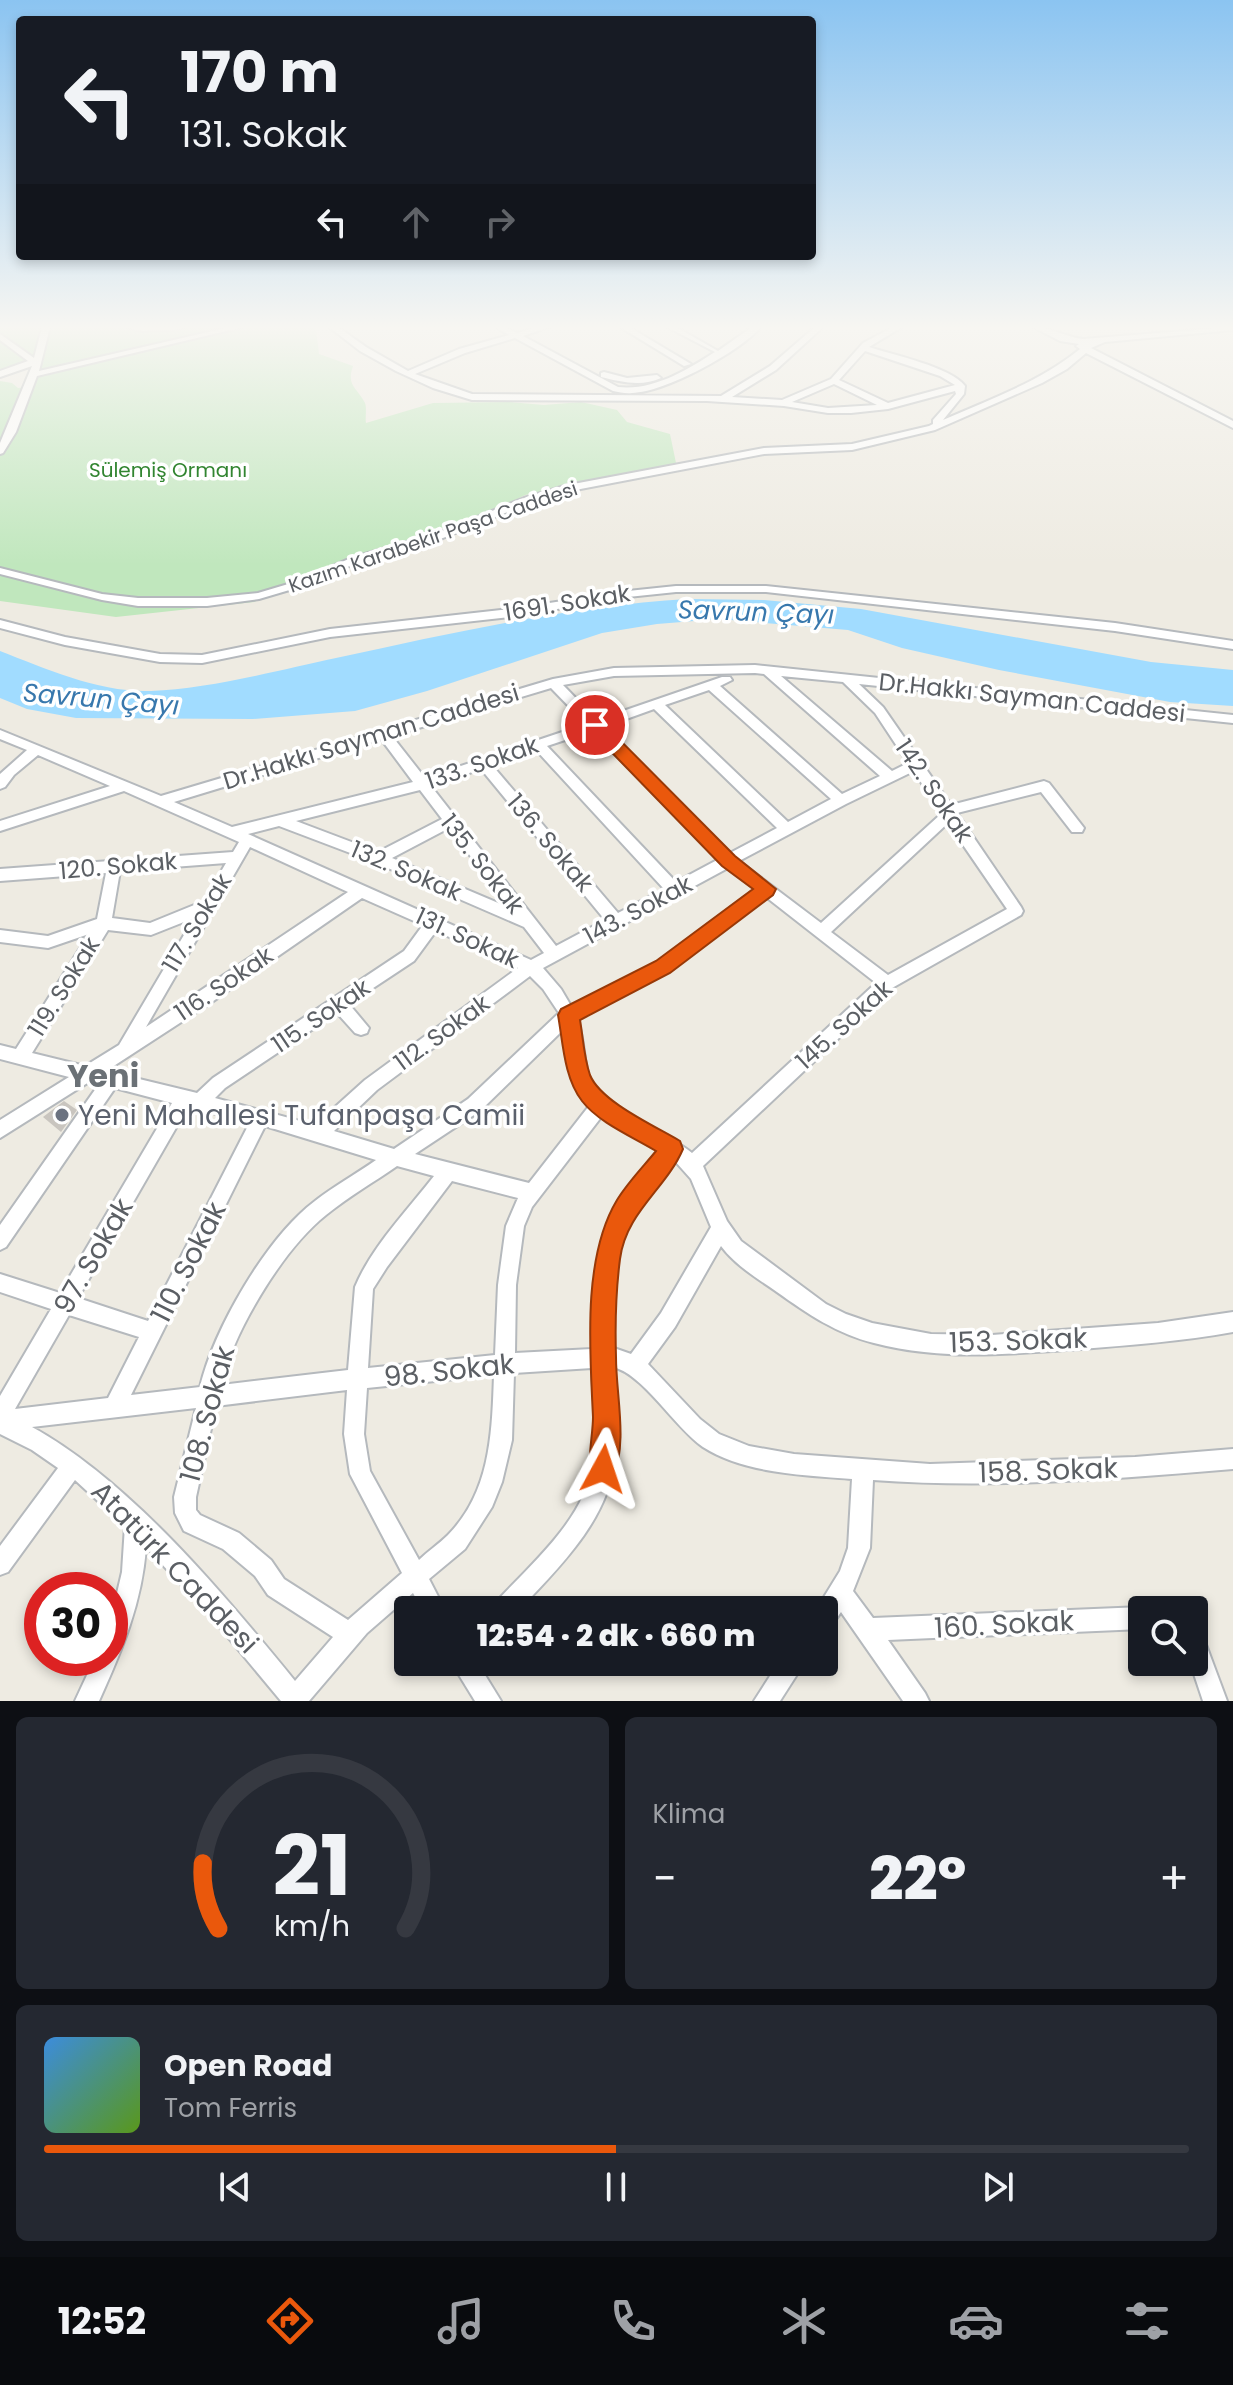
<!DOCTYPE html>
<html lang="tr">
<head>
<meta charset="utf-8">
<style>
  :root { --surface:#171b24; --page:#242831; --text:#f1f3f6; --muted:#9ea1a6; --line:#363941; --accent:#ea580c }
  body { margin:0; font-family:Poppins,sans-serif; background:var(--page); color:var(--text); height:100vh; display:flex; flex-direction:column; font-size:30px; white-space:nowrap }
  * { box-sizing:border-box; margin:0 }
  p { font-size:26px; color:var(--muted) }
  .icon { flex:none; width:44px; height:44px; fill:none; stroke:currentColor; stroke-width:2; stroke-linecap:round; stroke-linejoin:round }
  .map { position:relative; height:1701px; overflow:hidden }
  .sheet { display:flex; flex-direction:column; gap:16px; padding:16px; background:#0d0f14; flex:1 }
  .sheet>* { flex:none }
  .guide { position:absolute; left:16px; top:16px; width:800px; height:244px; border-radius:8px; box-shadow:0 4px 12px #0003; background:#171b24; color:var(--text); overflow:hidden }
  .tools { position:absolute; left:1128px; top:1596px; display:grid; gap:16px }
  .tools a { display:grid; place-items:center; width:80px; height:80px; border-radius:8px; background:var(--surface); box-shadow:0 4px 12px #0003; font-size:40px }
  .speed { position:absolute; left:24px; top:1572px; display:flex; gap:16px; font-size:40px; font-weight:700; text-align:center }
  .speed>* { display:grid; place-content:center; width:104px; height:104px; border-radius:50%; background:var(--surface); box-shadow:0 4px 12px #0003; line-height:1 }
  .speed .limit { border:12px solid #d22; background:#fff; color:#111 }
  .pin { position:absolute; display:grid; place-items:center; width:68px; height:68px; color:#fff; margin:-34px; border:4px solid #fff; border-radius:50%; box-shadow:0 2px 8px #0007 }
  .me { position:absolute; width:88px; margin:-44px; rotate:5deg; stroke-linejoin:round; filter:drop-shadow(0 0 6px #0008) }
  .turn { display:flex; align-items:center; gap:28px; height:168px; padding:0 32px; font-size:36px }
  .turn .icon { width:104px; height:104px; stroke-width:2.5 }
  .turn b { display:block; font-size:56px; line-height:68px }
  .lanes { display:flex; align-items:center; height:76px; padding:0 32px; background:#0003; justify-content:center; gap:40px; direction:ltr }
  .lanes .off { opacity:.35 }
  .big { font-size:60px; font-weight:800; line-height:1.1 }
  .sheet .tile { flex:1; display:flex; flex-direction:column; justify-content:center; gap:12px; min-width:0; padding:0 28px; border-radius:12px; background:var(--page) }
  .sheet .dial { align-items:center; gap:0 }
  .dial svg { height:208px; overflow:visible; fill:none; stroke:var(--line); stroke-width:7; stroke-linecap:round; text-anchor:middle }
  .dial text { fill:var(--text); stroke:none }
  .song { display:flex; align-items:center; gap:24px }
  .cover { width:96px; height:96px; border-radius:12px; background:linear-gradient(135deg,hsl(210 70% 55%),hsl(90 70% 35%)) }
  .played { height:8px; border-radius:4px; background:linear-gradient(90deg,var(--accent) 50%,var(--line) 50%) }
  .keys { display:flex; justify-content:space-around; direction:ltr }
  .heat { display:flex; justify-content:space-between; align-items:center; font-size:44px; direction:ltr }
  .sheet .tiles { flex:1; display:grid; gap:16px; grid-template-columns:1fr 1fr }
  .tile:last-child { grid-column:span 2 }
  .trip { position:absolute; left:394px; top:1596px; width:444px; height:80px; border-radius:8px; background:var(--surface); box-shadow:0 4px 12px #0003; font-weight:800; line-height:80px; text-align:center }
  .tab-bar { display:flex; height:128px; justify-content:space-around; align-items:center; background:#090b0e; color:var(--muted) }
  .tab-bar .icon { width:56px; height:56px }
  .tab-bar .on { color:var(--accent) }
  .tab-bar b { font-size:36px; color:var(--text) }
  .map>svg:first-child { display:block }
  .green { fill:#c0e7bd }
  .water { fill:#a1dcff }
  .building { fill:#c9c5bf }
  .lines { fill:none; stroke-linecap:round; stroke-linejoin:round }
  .minor-casing { stroke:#b5b9bd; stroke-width:4 }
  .minor { fill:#fff; fill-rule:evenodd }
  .route { fill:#ea580c; stroke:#983908; stroke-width:2 }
  .worship-dot { fill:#6b7280; stroke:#fff; stroke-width:3 }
  .labels { text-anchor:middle; stroke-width:7; stroke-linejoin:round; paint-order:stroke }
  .far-park-label { font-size:20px; fill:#328531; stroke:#fff }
  .far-street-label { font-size:20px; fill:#5b5f64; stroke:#fff }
  .street-label { font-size:24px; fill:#5b5f64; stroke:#fff }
  .water-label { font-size:26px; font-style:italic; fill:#3878ad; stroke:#fff }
  .near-worship-label { font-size:28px; fill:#5b616d; stroke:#fff; text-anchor:start }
  .near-street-label { font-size:28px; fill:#5b5f64; stroke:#fff }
  .district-label { font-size:32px; font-weight:bold; fill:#6b7176; stroke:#fff }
</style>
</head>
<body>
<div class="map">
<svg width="1233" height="1701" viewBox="0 0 1233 1701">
  <rect width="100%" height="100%" fill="#eeebe2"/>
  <!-- green -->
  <path class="green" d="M0 327H128L141 331 204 327H320L316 328 319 354 353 366C346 386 357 387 365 403 367 408 365 418 366 423L433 403 509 402 544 405 581 402 617 410 627 422 670 434 676 463 525 495 494 511 344 561 254 602 116 617 0 601V381L12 383 18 388 29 387 44 360 34 358 24 365 0 372Z"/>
  <!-- water -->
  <path class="water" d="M688 599 764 600 861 609 1151 662 1233 670V706L1170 702 999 670 902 648 848 630 719 619 657 624 602 633 427 691 355 711 253 719 76 718 27 709 0 698V651C46 669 101 693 151 691 208 689 280 670 336 658 452 633 570 606 688 599Z"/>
  <!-- building -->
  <path class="building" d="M64 1101 77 1110 61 1132 43 1117Z"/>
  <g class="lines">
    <!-- minor casing -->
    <g class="minor-casing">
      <g id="minor">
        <path d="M42 327H50L39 371 230 327H243L37 376 16 432 3 453 0 454V443L32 366 0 377V371L28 361 0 340V334L34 358Z"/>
        <path d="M126 327H184L180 329 142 331Z"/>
        <path d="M329 327H338L366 347 408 371 459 349 509 335 496 327H505L517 333 537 327H549L523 336 618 387C653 391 687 370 715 352L667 327H676L718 351 752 327H761C739 352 666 392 632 393 626 394 619 392 613 391L515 338 465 353 415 374 472 394 721 396 770 366 815 327H823L776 370 732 397 782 400 831 379 863 343 893 327H902L869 347C893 355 951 367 965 386L964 394 943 420C990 399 1040 382 1080 349L1076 346 1079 344 1060 341 1033 327C1050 327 1066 337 1083 339L1233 327V330L1105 342 1091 348 1233 421V428L1086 353 1067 369 1042 383 935 430 852 450 764 454 570 491 532 502 443 538 359 562 303 586 259 599 207 606H138L102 600 0 574V568L102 594 138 598H207L258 593 295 582 351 558 435 534 524 498 568 485 764 448 852 444 929 426 933 424V420L956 394 955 391 888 409 851 413H828L784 406 707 401 472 400 433 388 396 371 360 351ZM865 351 940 376 955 385 888 403 839 380ZM834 384 877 405 828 408 792 402Z"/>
        <path d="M620 327H629L691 364 684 366Z"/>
        <path d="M604 372 627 378 657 375 661 378C642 387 621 382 601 377V373Z"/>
        <path d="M676 586H766L1115 623 1233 641V649L1115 631 766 592H676L628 597 510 617 330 637 202 663 160 662 65 645 0 628V620L65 637 160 654 202 655 330 629 510 609 628 591Z"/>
        <path d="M755 665 1233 715V723L859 684 883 707 951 805 1044 781 1049 783 1084 828 1082 832H1072L1041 792 957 813 1021 907 1023 911 1021 915 892 988 703 1166 727 1221 741 1241 826 1304 846 1314 872 1323 931 1334 992 1335 1158 1323 1233 1312V1332C1183 1341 1132 1345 1081 1349 1012 1354 942 1361 874 1343 837 1334 808 1314 777 1292 757 1278 736 1266 721 1246L675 1327 648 1364 700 1419 719 1434 749 1446 794 1454 930 1464 1135 1457 1233 1449V1469C1114 1479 993 1489 873 1480L870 1548 853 1591 873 1618 1142 1607 1150 1610H1142V1629L888 1640 925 1693 929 1701H903L841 1612 832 1625 824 1628V1610H816L840 1571 848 1548 852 1479C805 1475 745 1474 703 1447 675 1428 642 1372 612 1367 613 1398 619 1430 615 1460 607 1522 559 1567 519 1610H493L496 1602C533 1562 585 1519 594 1461 598 1431 593 1399 592 1368L514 1373 512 1440 502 1482 492 1507 465 1549 429 1579 445 1610H422L413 1593 367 1633 309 1701H281L212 1618 146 1547C142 1603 122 1650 99 1701H75L95 1658H110V1623L122 1572 125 1526 75 1480 8 1572 0 1575V1546L58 1468 32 1450 0 1434V1396L51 1309 0 1292V1274L60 1293 172 1103 115 1088 6 1247 0 1250V1225L99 1084 89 1082 0 1138V1120L69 1077 0 1059V1045L16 1049 89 934 48 948 0 942V930L48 936 97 919 106 873 0 881V869L233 852 239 842 124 791 0 831V821L110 786 38 755 14 775 5 787 0 789V774L27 750 0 739V730L161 796 553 679 614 668ZM755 673 764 674 880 776 842 794 720 686 732 680 730 677H722L597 720 563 685 614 676ZM781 676 843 682 875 713 908 763 892 771ZM551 688 586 724 425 778 392 736ZM709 690 831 799 788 822 665 705ZM654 709 777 828 730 853 604 727ZM592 731 719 859 676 882 547 746ZM381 739 413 782 232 827 174 802ZM536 750 664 889 618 913 492 765ZM481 769 605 920 556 946 431 786ZM914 771 941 814 821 923 739 861 846 804ZM420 790 442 819 378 852 296 821ZM948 823 1007 909 888 975 831 932ZM279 826 374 862 524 927 544 953 531 960 248 834ZM449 828 510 908 392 858ZM250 847 348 892 146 1027ZM226 863 204 901 150 923 112 918 120 871ZM728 868 755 889 658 962 571 1006 561 989 543 968ZM766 897 876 983 692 1153C667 1132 602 1109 590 1080 583 1063 585 1039 577 1018L668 972ZM362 898 423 925 404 951 213 1078 197 1093 106 1071 209 1004ZM194 918 119 1045 85 1066 32 1053 108 930 151 935ZM436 931 518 968 365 1080 315 1125 215 1098 225 1088 337 1013 355 1033 361 1035 367 1033 369 1028 349 1004 414 961ZM530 976 543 989 559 1013 468 1099 394 1149 334 1131 377 1090ZM564 1029C572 1056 568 1085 589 1106L529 1183 415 1154 480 1111ZM188 1107 250 1122 148 1321 78 1298ZM602 1116 660 1150C645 1167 629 1184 618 1204 593 1248 592 1299 592 1349L515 1353 516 1285 524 1226 532 1207ZM265 1126 376 1160C356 1174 334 1186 315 1201 266 1238 214 1329 200 1387L131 1395ZM674 1160 691 1179 711 1227 661 1313 631 1354 611 1347C611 1306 609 1258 629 1220 641 1198 658 1179 674 1160ZM397 1166 434 1176C407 1211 372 1246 355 1287L348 1370 221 1385C233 1332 283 1249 326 1215 348 1197 374 1182 397 1166ZM452 1181 518 1198 506 1226 498 1285 495 1355 368 1368 373 1289 387 1267ZM69 1315 139 1337 108 1398 15 1409ZM494 1375C492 1432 491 1491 448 1535 439 1544 428 1551 419 1560L370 1471 364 1434 367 1388ZM347 1390 344 1434 350 1474 402 1573 348 1620 284 1579 271 1560 239 1533 200 1515 196 1510V1497L216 1406ZM196 1408 174 1497 175 1513 184 1531 223 1549 255 1576 268 1595 333 1637 295 1681C224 1594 130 1481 32 1427Z"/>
        <path d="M1194 1631 1202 1634 1227 1701H1203L1190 1662H1194Z"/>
        <path d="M451 1662H477L501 1701H475Z"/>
        <path d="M779 1662H805L780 1701H754Z"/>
      </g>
    </g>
    <!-- minor -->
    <use href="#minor" class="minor"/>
  </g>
  <!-- sky -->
  <linearGradient id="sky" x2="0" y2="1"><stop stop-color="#8bc4f1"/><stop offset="0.58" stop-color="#f7f6f2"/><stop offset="1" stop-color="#f7f6f2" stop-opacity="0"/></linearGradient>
  <rect width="1233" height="565" fill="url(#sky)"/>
  <!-- route -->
  <path class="route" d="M595 719 601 721 735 856 776 889 773 895 670 973 580 1020C583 1037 584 1058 590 1075 601 1102 655 1126 680 1141L683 1149C666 1189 626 1212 620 1259 616 1290 615 1325 616 1357 616 1396 628 1441 613 1478L603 1482 593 1478C586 1461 593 1437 593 1417 590 1351 582 1258 617 1200 628 1182 643 1167 656 1151 633 1137 599 1123 582 1101 564 1078 563 1043 558 1015L561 1009 656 961 753 889 722 866 589 729 587 725Z"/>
  <!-- markers -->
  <circle class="worship-dot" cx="62" cy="1115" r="8"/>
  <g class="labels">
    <!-- far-park labels -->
    <g class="far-park-label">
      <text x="168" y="477">Sülemiş Ormanı</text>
    </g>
    <!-- far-street labels -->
    <g class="far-street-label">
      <text transform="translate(433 537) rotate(-19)" y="7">Kazım Karabekir Paşa Caddesi</text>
    </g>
    <!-- street labels -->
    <g class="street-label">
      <text transform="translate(567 603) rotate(-9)" y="8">1691. Sokak</text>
      <text transform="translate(1032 698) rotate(6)" y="8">Dr.Hakkı Sayman Caddesi</text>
      <text transform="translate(371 737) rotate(-17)" y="8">Dr.Hakkı Sayman Caddesi</text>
      <text transform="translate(482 763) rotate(-19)" y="8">133. Sokak</text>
      <text transform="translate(934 791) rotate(56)" y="8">142. Sokak</text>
      <text transform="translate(550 843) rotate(50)" y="8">136. Sokak</text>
      <text transform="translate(482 864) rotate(52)" y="8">135. Sokak</text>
      <text transform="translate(118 866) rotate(-5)" y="8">120. Sokak</text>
      <text transform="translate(406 871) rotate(23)" y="8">132. Sokak</text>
      <text transform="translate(638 910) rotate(-28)" y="8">143. Sokak</text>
      <text transform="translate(197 923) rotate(-59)" y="8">117. Sokak</text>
      <text transform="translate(467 938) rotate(25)" y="8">131. Sokak</text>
      <text transform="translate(224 984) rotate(-34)" y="8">116. Sokak</text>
      <text transform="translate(64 987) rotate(-58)" y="8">119. Sokak</text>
      <text transform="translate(321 1016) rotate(-34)" y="8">115. Sokak</text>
      <text transform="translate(844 1025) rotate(-42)" y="8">145. Sokak</text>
      <text transform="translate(442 1033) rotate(-36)" y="8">112. Sokak</text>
    </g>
    <!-- water labels -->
    <g class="water-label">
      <text transform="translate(756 612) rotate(2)" y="9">Savrun Çayı</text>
      <text transform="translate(101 699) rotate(5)" y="9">Savrun Çayı</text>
    </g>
    <!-- near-worship labels -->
    <g class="near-worship-label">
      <text x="78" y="1125">Yeni Mahallesi Tufanpaşa Camii</text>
    </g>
    <!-- near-street labels -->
    <g class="near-street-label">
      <text transform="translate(93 1256) rotate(-60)" y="10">97. Sokak</text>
      <text transform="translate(188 1262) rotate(-63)" y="10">110. Sokak</text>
      <text transform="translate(1018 1340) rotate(-2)" y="10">153. Sokak</text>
      <text transform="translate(449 1370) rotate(-6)" y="10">98. Sokak</text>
      <text transform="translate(207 1414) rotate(-75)" y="10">108. Sokak</text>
      <text transform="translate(1048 1470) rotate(-2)" y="10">158. Sokak</text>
      <text transform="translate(175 1567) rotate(46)" y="10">Atatürk Caddesi</text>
      <text transform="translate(1004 1624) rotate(-3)" y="10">160. Sokak</text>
    </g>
    <!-- district labels -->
    <g class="district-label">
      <text x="103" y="1087">Yeni</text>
    </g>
  </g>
</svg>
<div class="tools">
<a><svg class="icon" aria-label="search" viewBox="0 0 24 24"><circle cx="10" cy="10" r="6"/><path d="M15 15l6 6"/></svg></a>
</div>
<div class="speed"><div class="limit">30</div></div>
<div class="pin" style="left:595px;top:725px;background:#d93025"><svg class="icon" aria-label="arrive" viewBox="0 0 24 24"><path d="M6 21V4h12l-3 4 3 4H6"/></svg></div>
<svg class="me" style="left:603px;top:1469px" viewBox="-20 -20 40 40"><path d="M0-17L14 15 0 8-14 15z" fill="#ea580c" stroke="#fff" stroke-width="4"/></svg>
<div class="trip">12:54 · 2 dk · 660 m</div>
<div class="guide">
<div class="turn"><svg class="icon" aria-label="left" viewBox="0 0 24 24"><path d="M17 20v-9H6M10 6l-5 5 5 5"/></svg><div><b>170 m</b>131. Sokak</div></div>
<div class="lanes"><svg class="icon" aria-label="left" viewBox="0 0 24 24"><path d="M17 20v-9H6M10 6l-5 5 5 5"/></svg><svg class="icon off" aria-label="ahead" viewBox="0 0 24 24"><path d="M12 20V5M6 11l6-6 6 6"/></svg><svg class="icon off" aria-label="right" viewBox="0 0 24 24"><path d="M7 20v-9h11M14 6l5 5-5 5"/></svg></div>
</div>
</div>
<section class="sheet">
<div class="tiles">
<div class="tile dial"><svg viewBox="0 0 100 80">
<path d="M14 69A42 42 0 1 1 86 69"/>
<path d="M14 69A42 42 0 0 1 8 44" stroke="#ea580c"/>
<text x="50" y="56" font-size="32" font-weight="700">21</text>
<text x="50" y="72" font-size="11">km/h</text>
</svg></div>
<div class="tile"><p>Klima</p>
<div class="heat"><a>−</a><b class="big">22°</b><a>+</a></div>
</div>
<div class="tile">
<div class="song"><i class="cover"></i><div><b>Open Road</b><p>Tom Ferris</p></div></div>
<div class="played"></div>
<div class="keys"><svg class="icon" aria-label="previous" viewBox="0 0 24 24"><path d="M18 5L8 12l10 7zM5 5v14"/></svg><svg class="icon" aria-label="pause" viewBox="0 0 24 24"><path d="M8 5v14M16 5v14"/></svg><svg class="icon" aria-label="next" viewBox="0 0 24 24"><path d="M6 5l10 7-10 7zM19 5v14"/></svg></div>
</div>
</div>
</section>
<nav class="tab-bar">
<b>12:52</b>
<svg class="icon on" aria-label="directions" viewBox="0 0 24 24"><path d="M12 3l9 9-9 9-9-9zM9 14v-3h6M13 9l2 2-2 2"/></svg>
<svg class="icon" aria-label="music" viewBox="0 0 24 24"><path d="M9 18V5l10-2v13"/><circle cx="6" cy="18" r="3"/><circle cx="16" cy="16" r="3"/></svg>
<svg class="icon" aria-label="phone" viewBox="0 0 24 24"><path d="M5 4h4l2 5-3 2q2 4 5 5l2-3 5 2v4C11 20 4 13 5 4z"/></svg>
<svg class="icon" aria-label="climate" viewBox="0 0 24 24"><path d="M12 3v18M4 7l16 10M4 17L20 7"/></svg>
<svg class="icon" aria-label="car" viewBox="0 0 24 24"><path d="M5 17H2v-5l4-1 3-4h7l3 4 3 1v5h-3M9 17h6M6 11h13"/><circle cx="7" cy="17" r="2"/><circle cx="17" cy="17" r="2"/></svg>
<svg class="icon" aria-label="filters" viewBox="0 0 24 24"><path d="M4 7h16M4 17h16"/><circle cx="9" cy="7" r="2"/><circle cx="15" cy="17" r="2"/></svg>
</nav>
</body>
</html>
